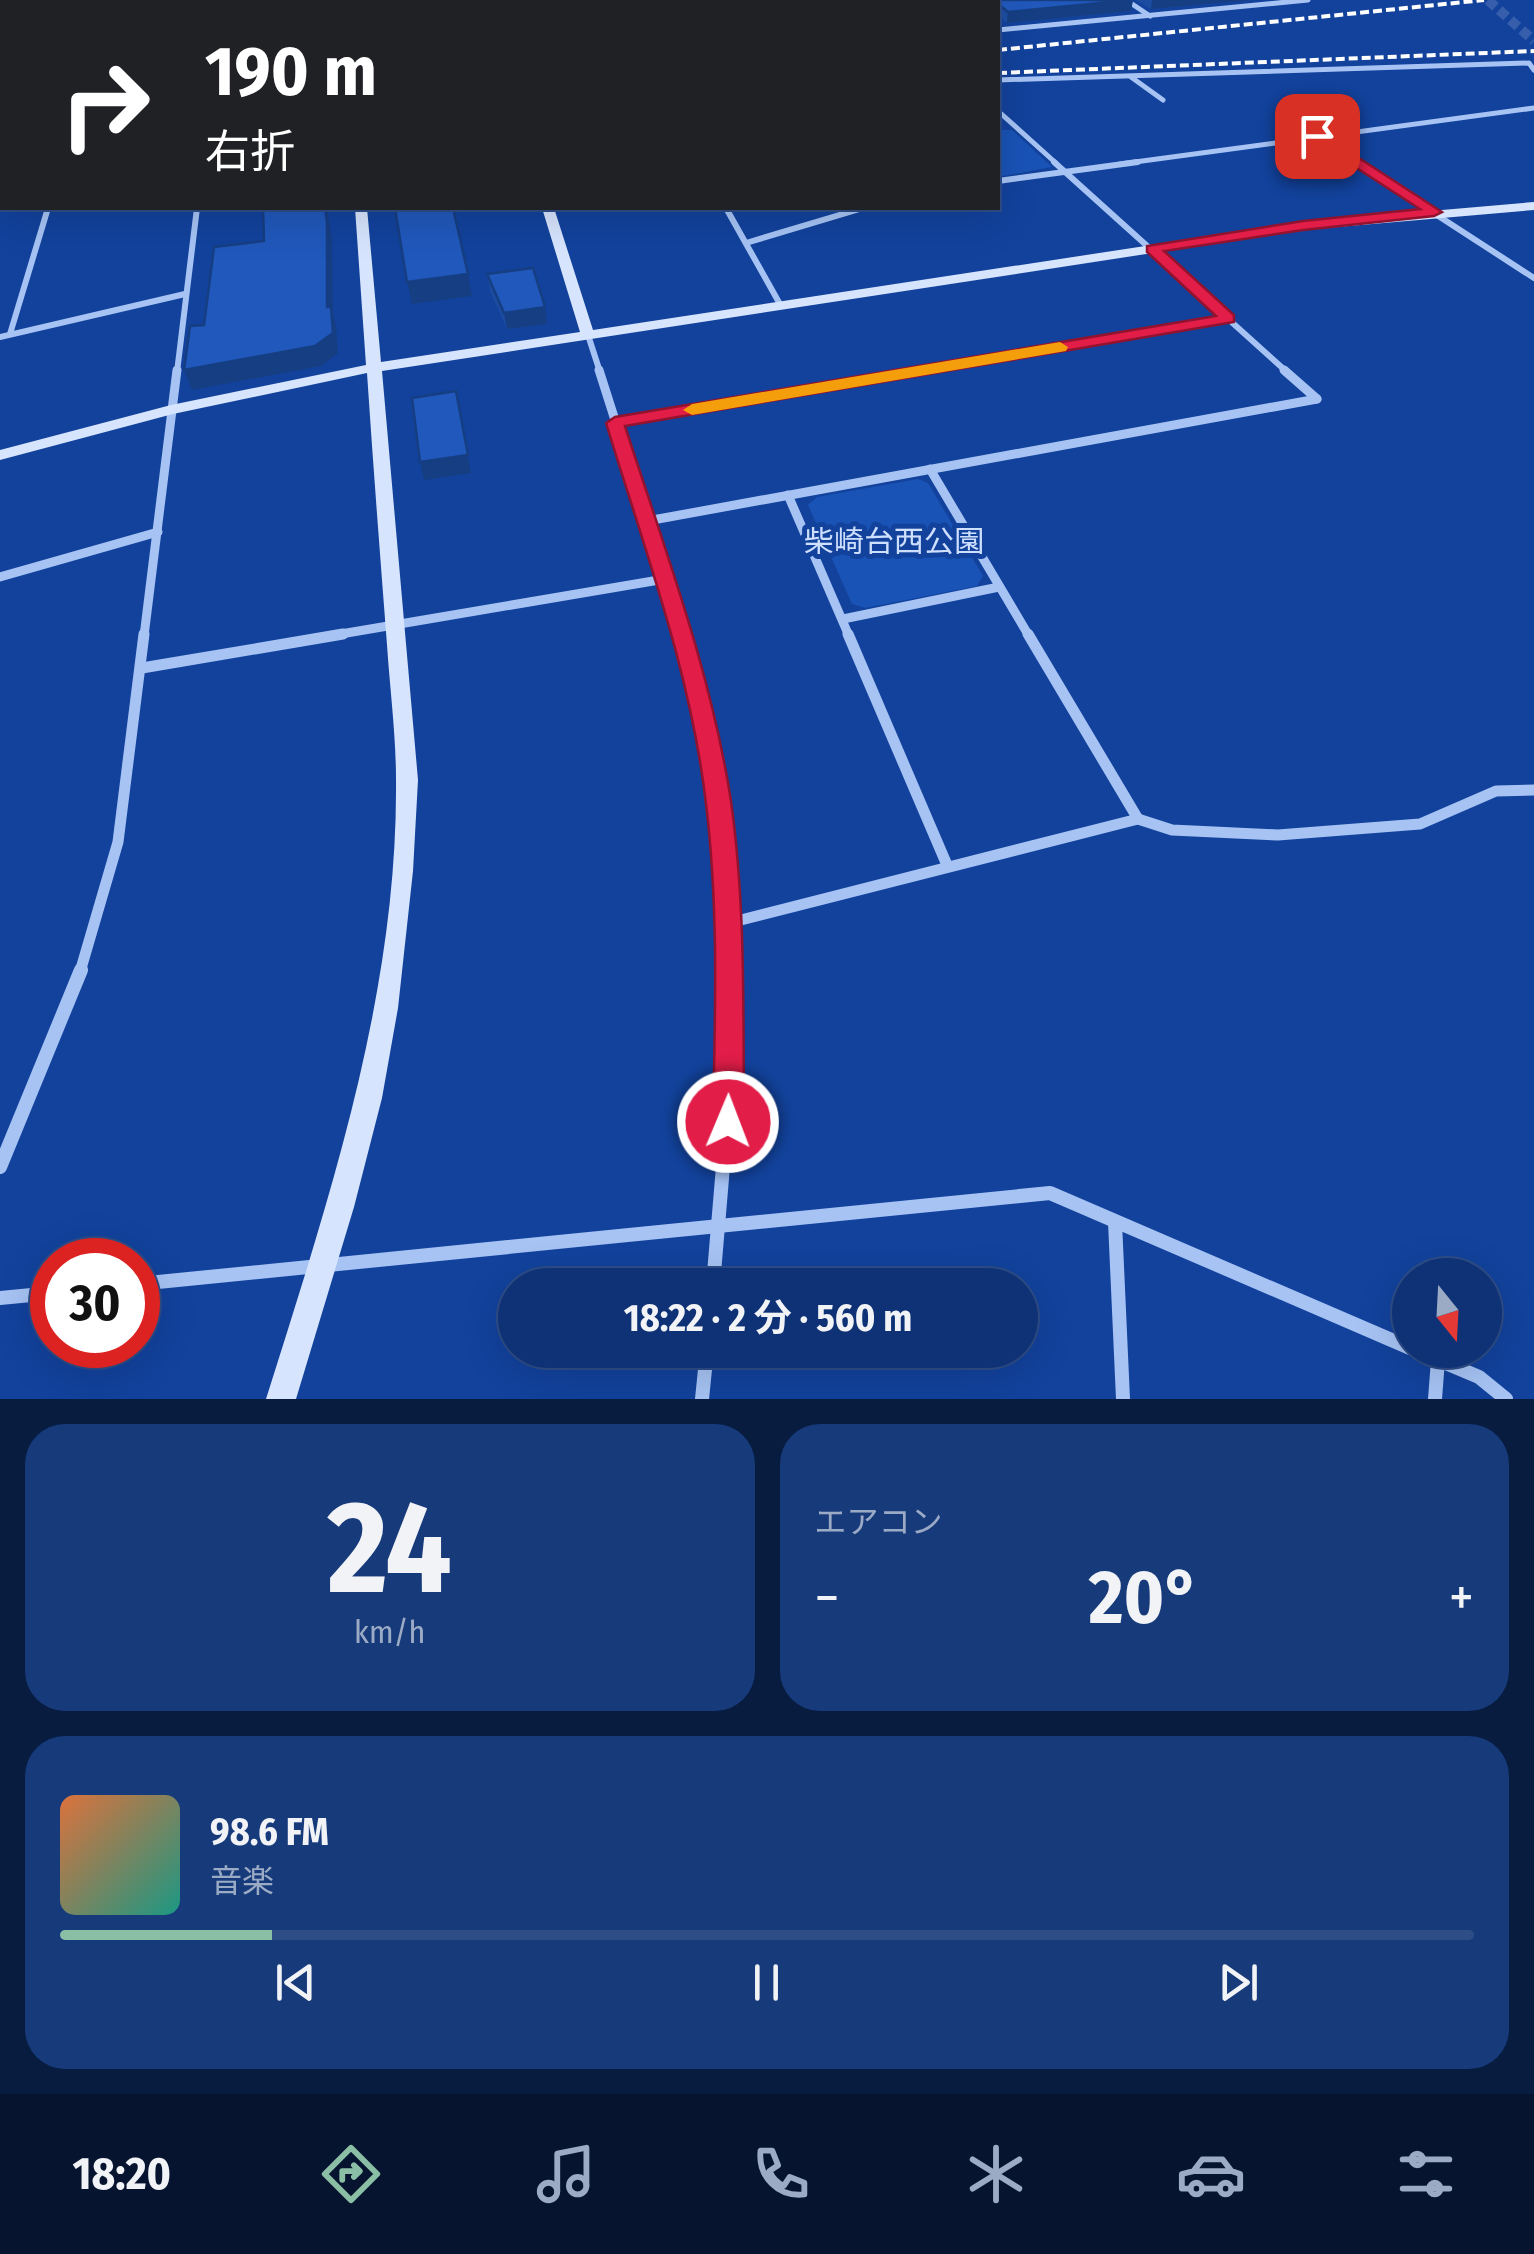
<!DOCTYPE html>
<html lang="ja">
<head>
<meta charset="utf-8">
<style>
  :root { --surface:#0e3275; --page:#173a7a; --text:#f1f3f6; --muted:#9baac5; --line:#2e4d87; --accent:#8abfa5 }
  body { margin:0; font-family:"Fira Sans Condensed","Noto Sans JP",sans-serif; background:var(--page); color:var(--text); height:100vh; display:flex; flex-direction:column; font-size:38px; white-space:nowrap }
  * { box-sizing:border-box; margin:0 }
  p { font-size:32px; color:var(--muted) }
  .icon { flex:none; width:55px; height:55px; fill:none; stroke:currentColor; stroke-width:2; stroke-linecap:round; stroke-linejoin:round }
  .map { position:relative; height:1399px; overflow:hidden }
  .details { display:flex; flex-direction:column; gap:25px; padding:25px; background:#081c40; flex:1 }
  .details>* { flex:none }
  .hud { position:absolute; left:0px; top:0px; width:1000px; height:210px; box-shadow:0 10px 40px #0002,0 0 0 2px var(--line); background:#202124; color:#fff; overflow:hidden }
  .needle { width:65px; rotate:162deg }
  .controls { position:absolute; left:1392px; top:1258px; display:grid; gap:20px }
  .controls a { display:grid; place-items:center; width:110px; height:110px; border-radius:50%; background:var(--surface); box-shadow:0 10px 40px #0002,0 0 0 2px var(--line); font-size:50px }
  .speed { position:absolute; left:30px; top:1238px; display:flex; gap:20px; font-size:50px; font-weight:700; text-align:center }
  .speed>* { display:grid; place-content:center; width:130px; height:130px; border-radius:50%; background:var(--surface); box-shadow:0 10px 40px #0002,0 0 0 2px var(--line); line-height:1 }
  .speed .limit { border:15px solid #d22; background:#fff; color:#111 }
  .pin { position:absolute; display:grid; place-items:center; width:85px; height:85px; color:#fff; margin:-42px; border-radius:20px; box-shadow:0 5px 15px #0006 }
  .me { position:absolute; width:110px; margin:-55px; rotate:1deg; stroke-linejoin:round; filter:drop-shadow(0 0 8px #0008) }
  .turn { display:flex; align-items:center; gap:35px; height:210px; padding:0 40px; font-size:45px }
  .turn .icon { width:130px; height:130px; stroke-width:2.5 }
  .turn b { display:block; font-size:70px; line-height:85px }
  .big { font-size:75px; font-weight:700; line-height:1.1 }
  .details .tile { flex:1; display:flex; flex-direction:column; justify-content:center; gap:15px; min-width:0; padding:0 35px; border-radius:40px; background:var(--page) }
  .details .dial { align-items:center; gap:0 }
  .dial b { font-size:130px; line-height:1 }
  .song { display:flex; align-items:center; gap:30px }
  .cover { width:120px; height:120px; border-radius:15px; background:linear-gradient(135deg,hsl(20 70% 55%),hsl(170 70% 35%)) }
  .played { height:10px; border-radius:5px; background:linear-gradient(90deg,var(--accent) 15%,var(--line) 15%) }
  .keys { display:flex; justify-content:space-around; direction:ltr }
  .heat { display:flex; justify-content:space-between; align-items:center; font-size:55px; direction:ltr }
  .details .tiles { flex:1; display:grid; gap:25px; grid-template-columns:1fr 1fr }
  .tile:last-child { grid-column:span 2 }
  .trip { position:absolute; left:498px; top:1268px; width:540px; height:100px; border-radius:50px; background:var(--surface); box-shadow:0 10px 40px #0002,0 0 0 2px var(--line); font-weight:700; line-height:100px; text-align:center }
  .dock { display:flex; height:160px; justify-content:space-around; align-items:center; background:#06142f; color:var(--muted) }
  .dock .icon { width:70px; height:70px }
  .dock .on { color:var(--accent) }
  .dock b { font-size:45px; color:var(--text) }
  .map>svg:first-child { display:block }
  .green { fill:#1953b6 }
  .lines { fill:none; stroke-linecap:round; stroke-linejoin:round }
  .secondary-tunnel { stroke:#365eab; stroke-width:10; stroke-dasharray:10 5; stroke-linecap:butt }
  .street-far4 { stroke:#a6c3f4; stroke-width:5 }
  .street-far3 { stroke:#a6c3f4; stroke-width:6 }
  .street-far2 { stroke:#a6c3f4; stroke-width:9 }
  .street-far1 { stroke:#a6c3f4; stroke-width:11 }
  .street { stroke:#a6c3f4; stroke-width:14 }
  .secondary { fill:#d6e4fd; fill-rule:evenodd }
  .rail { stroke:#fff; stroke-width:4; stroke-dasharray:9 4; stroke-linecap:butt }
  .wall { fill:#1c4ca1 }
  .shaded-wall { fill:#163e83 }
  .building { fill:#2058bb; stroke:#163e83; stroke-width:2.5 }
  .route { fill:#e11d48; stroke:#92132f; stroke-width:2.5 }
  .slow { fill:#f59e0b }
  .labels { text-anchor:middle; stroke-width:10; stroke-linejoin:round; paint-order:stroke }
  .park-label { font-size:30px; fill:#cfe0fe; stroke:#12429c }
</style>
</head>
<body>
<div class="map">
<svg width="1534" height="1399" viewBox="0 0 1534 1399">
  <rect width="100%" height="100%" fill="#12429c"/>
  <!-- green -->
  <g class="green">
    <path d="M998 130H1012L1052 167 998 177Z"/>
    <path d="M918 479 928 483 983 576 977 586 865 608 852 604 808 505 817 497Z"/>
  </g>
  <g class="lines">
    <!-- secondary-tunnel -->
    <path class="secondary-tunnel" d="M1488 0 1534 41"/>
    <!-- street-far4 -->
    <g class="street-far4">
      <path d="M1126 0 1150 16"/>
      <path d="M0 1 11 0"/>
      <path d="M407 2 433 0"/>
      <path d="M998 30 1308 0"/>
      <path d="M1131 77 1163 100"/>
      <path d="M998 80 1529 63 1534 70"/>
      <path d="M998 111 1057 164"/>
      <path d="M1317 137 1359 164"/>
      <path d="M1120 164 1534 108"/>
    </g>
    <!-- street-far3 -->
    <g class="street-far3">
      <path d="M1054 162 1287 372"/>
      <path d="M1355 162 1534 278"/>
      <path d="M998 181 1138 162"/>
      <path d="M726 208 781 306"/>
      <path d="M746 243 863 208"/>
      <path d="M10 334 48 208"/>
      <path d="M588 335 600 372"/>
      <path d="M0 337 185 294"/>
      <path d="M177 372 197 208"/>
      <path d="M915 372 1228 319"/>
    </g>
    <!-- street-far2 -->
    <g class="street-far2">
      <path d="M599 370 684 636"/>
      <path d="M1284 370 1317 399"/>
      <path d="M615 423 930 370"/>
      <path d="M930 469 1029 636"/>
      <path d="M788 495 849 636"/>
      <path d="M647 521 1317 399"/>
      <path d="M0 577 158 532"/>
      <path d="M843 619 999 587"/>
      <path d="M144 636 177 370"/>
      <path d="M329 636 665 579"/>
    </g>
    <!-- street-far1 -->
    <g class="street-far1">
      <path d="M684 634C715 745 727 857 731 972"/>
      <path d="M848 634 947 865"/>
      <path d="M1028 634 1138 819"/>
      <path d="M142 668 343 634"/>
      <path d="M729 923 1138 819 1172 830 1278 835 1420 824 1496 791 1534 790"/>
      <path d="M80 972 118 842 144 634"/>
    </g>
    <!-- street -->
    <g class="street">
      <path d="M0 1167 81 970"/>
      <path d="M1115 1222 1123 1399"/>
      <path d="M138 1284 1050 1193 1410 1348"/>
      <path d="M713 1285 726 1131 731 970"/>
      <path d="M0 1298 52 1293"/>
      <path d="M1415 1350 1479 1377 1506 1399"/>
      <path d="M702 1399 707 1350"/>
      <path d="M1435 1399 1438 1360"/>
    </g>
    <!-- secondary -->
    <g class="secondary">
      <path d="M265 0H275L276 2H267Z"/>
      <rect x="0" y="77" width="2" height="6"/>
      <path d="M1534 202V210L1303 230 382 371 418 780 413 871 398 1008 382 1098 354 1207 296 1399H266C329 1199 398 993 396 780 396 735 390 690 387 645 380 554 373 464 367 373L173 414 0 460V450L171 405 366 365 355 208H367L381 362 580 332 542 208H554L593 330 1303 222Z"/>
    </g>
    <!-- rail -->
    <g class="rail">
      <path d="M998 50 1484 0"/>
      <path d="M998 73 1534 51"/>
    </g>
  </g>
  <!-- wall -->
  <g class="wall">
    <path d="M977 0H1133L1131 11 1007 23 998 16V2H980Z"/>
    <path d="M1136 0H1254L1151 9Z"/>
    <path d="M487 274 547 324 507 329 490 291Z"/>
  </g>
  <!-- shaded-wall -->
  <g class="shaded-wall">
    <path d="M1133 0 1131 11 1007 23 1008 12Z"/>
    <path d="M1152 0H1254L1151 9Z"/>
    <path d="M221 208H253L222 212Z"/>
    <path d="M325 208H327L332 240 333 313 336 326 338 353 321 366 192 390 184 370 327 307Z"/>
    <path d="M468 274 472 296 412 304 407 282Z"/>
    <path d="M545 307 547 324 507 329 504 313Z"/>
    <path d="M456 391 471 473 424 480 420 462Z"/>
  </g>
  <!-- building -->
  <g class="building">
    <path d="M85 0H247L248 2H85Z"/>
    <path d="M301 0H374L376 2H303Z"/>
    <path d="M451 0H617L619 2H452Z"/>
    <path d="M993 0H1130L1008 12Z"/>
    <path d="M263 208H325L327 222V307H331L333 333 315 346 184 370 190 326 204 325 214 247 264 241Z"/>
    <path d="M395 208H453L468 274 407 282Z"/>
    <path d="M533 268 545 307 504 313 487 274Z"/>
    <path d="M456 391 468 455 420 462 412 398Z"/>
  </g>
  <!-- route -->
  <path class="route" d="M1312 134H1322L1442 212 1434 216 1303 230 1164 251 1234 315V322L625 426C665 550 711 672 731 801 746 908 743 1015 744 1122L739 1132 728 1137 718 1132 713 1122C715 1016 719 910 706 804 691 673 644 548 606 423L615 417 1216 316 1147 252V246L1303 221 1420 209 1312 139Z"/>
  <!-- slow -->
  <path class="slow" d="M1060 342 1068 347 1066 351 692 415 683 410 692 404Z"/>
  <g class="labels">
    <!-- park labels -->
    <g class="park-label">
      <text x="894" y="552">柴崎台西公園</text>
    </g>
  </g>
</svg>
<div class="controls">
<a><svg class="needle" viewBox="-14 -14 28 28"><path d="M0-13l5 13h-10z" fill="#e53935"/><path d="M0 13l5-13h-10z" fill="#9baac5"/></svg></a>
</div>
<div class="speed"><div class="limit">30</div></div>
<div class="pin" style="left:1317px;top:136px;background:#d93025"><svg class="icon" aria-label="arrive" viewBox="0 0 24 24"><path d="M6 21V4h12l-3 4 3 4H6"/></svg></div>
<svg class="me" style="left:728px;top:1122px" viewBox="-20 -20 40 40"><circle r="17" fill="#e11d48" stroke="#fff" stroke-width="3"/><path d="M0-11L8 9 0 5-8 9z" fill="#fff"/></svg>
<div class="trip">18:22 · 2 分 · 560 m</div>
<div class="hud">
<div class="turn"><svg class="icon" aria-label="right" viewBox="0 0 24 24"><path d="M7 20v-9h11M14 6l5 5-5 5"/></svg><div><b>190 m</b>右折</div></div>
</div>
</div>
<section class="details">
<div class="tiles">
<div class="tile dial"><b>24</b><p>km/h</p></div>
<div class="tile"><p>エアコン</p>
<div class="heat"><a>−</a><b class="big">20°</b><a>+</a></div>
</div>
<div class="tile">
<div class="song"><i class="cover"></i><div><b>98.6 FM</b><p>音楽</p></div></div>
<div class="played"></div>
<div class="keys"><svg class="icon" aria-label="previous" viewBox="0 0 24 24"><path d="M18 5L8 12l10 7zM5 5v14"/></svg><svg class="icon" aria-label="pause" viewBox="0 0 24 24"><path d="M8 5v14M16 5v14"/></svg><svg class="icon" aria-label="next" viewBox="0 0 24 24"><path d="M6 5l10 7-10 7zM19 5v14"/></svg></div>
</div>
</div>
</section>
<nav class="dock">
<b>18:20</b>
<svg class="icon on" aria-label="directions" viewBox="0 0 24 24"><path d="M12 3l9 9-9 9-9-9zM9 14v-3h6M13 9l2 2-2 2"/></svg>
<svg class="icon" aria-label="music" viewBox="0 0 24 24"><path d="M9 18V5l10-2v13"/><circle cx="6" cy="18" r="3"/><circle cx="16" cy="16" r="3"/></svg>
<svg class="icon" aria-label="phone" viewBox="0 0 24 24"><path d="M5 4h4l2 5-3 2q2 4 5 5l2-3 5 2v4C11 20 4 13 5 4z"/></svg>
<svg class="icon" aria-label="climate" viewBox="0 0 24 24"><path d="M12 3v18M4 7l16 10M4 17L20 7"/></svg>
<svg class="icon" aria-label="car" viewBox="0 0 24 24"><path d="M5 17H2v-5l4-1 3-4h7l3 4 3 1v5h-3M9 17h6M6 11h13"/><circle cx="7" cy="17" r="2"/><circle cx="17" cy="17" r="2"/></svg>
<svg class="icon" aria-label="filters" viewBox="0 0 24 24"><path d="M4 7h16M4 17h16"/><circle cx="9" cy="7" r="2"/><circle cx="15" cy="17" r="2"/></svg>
</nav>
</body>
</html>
